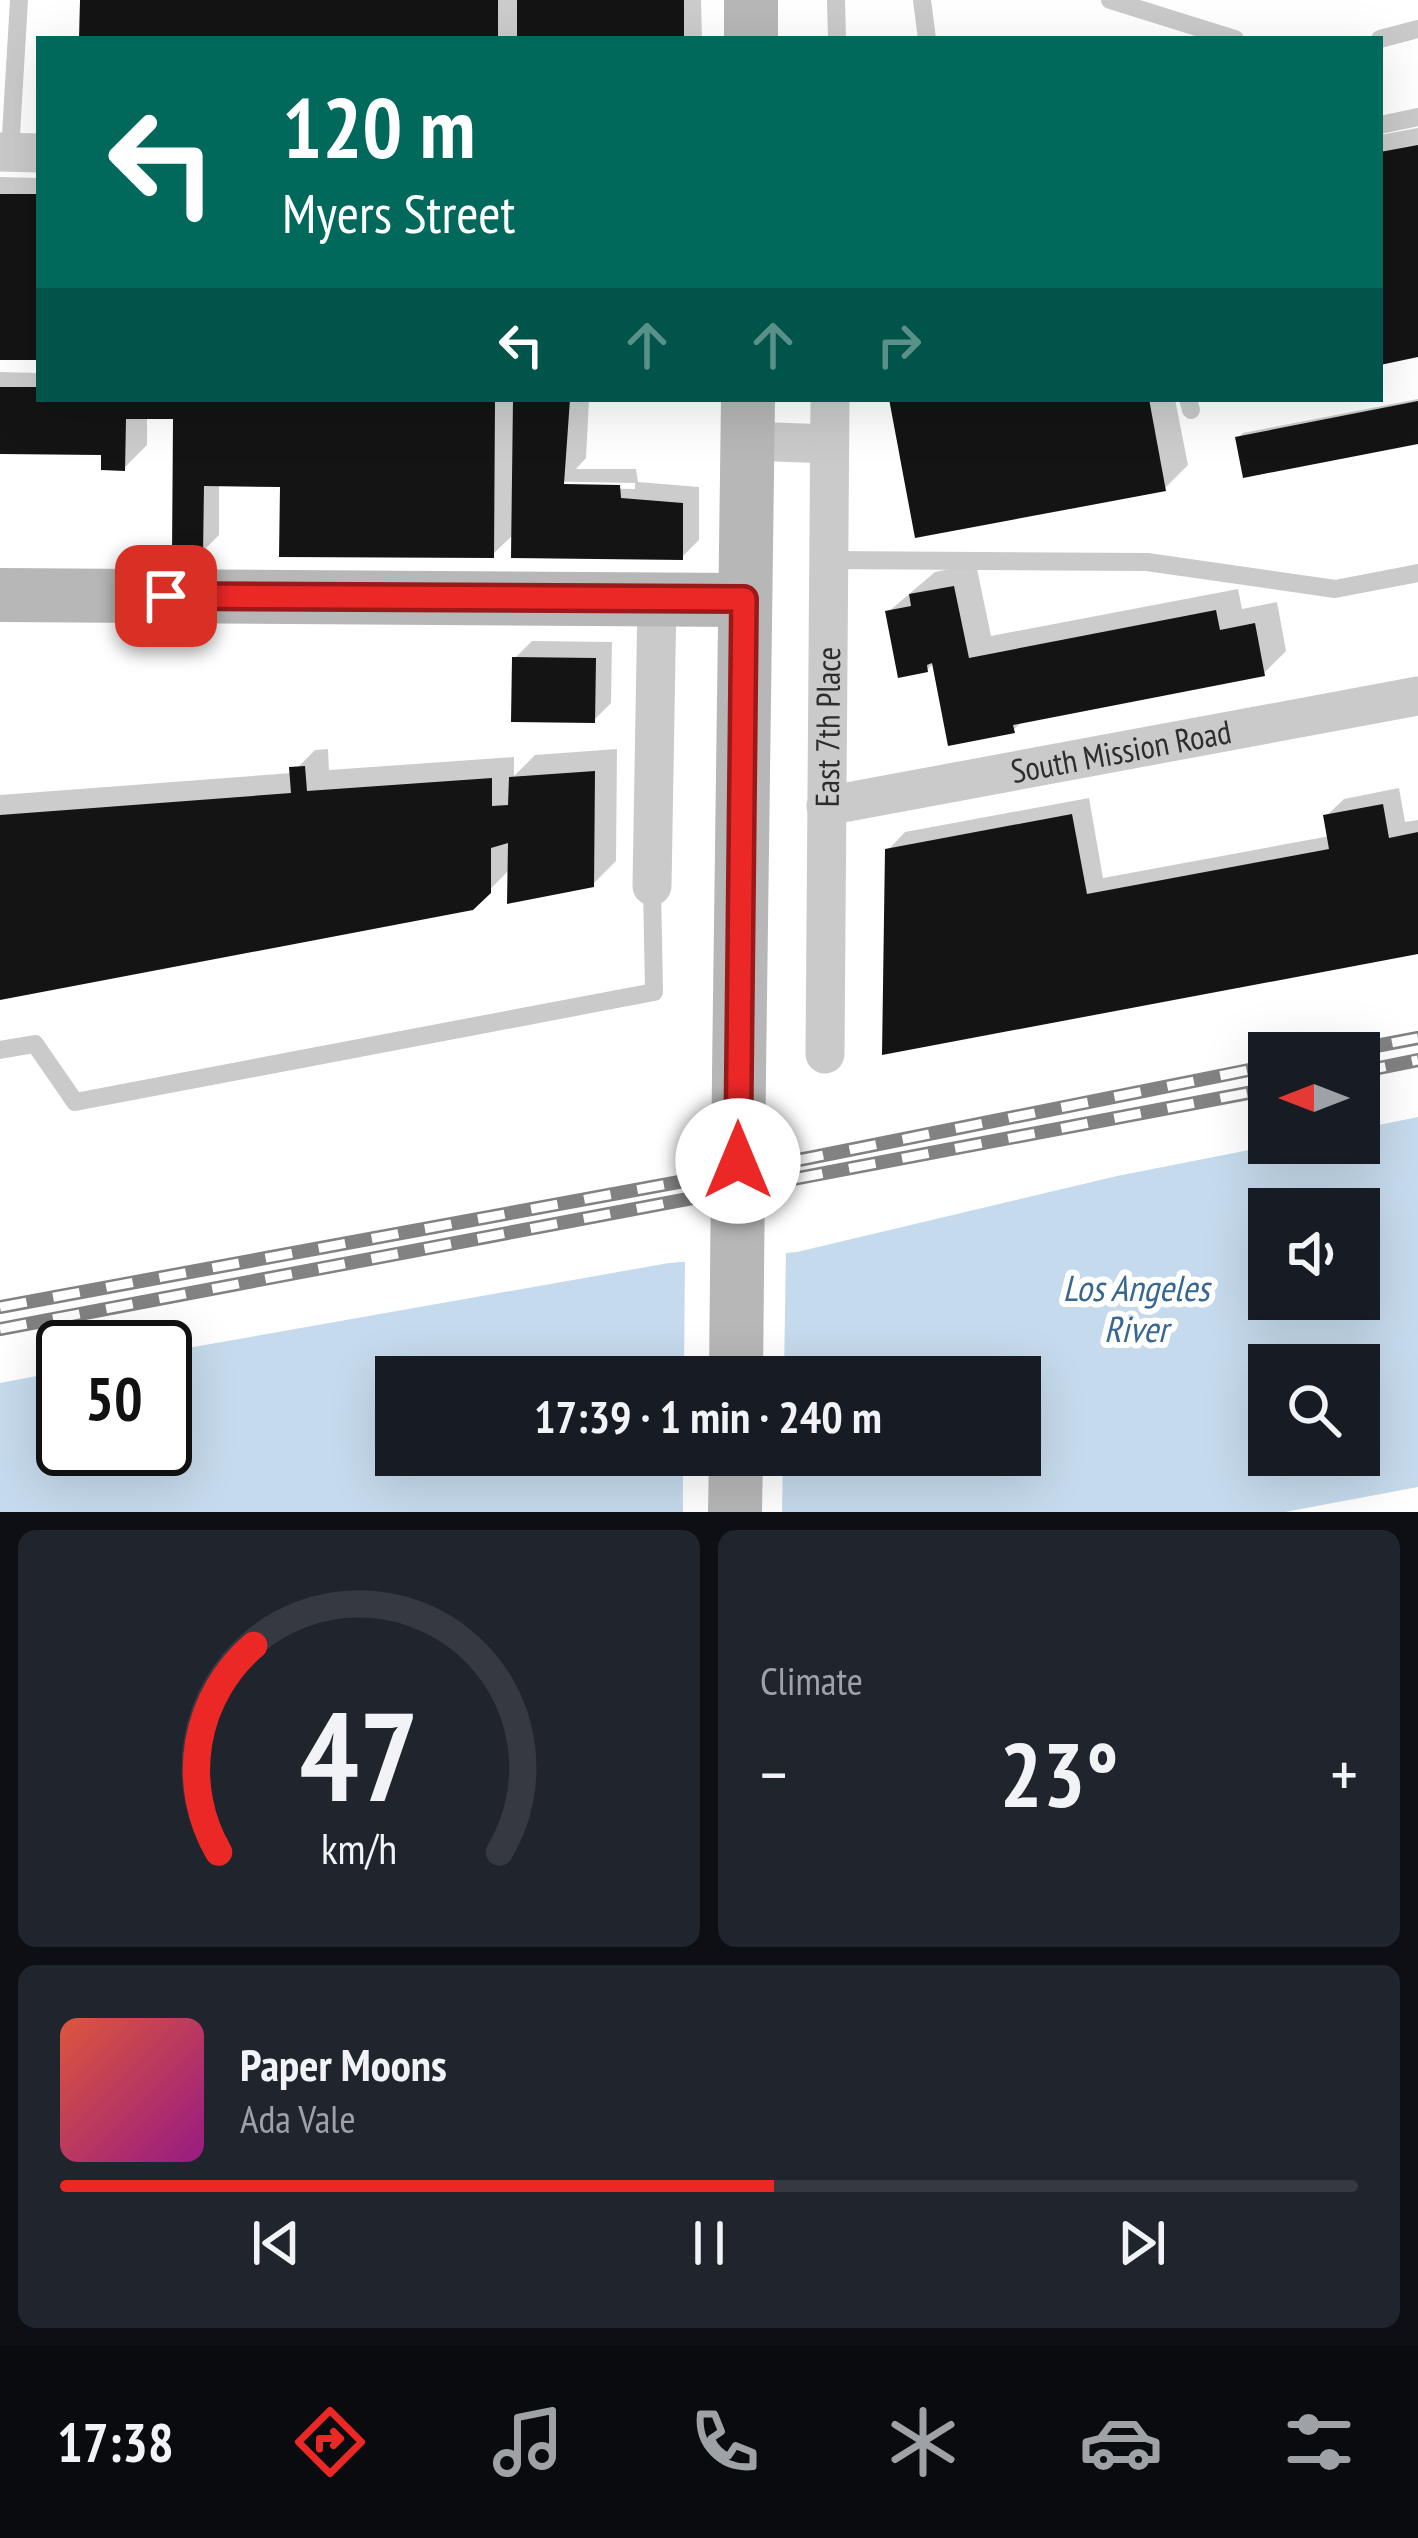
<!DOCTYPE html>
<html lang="en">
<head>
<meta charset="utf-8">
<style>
  :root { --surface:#171b24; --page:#20242c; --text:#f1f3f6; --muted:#9ea1a6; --line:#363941; --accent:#ec2827 }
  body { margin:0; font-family:"PT Sans Narrow",sans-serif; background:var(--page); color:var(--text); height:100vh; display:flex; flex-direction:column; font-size:45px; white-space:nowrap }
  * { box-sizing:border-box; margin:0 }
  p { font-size:39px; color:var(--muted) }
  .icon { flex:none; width:66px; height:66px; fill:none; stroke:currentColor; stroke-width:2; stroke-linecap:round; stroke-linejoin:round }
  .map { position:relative; height:1512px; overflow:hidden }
  .panel { display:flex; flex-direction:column; gap:18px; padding:18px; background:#0d0f14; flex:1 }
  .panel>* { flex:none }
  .hud { position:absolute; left:36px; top:36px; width:1347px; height:366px; border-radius:0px; box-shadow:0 12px 48px #0002; background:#00695c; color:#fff; overflow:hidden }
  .needle { width:78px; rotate:270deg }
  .buttons { position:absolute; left:1248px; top:1032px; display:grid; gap:24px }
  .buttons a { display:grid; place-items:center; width:132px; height:132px; border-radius:0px; background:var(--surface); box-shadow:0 12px 48px #0002; font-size:60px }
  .speed { position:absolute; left:36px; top:1320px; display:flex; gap:24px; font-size:60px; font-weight:700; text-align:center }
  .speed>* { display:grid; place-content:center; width:156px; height:156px; border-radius:50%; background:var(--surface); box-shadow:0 12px 48px #0002; line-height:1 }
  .speed .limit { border:6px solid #111; border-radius:18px; background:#fff; color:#111 }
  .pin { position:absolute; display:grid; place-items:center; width:102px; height:102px; color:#fff; margin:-51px; border-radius:24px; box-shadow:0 6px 18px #0006 }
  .me { position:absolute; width:132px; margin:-66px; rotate:0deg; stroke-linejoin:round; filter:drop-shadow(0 0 9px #0008) }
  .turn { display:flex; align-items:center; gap:42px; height:252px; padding:0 48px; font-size:54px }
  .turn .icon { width:156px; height:156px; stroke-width:2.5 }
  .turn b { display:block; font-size:84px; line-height:102px }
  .lanes { display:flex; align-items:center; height:114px; padding:0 48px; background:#0003; justify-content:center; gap:60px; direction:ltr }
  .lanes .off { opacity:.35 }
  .big { font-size:90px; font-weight:700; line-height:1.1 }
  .panel .card { flex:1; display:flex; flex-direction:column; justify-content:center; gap:18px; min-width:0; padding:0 42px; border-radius:18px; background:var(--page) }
  .panel .dial { align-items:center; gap:0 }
  .dial svg { height:312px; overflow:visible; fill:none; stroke:var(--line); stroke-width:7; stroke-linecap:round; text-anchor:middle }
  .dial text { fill:var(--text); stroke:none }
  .song { display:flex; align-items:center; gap:36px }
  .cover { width:144px; height:144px; border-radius:18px; background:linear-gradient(135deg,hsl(10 70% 55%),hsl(310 70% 35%)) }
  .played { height:12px; border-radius:6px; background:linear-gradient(90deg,var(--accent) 55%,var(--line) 55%) }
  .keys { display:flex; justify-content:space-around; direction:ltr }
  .heat { display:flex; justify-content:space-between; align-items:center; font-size:66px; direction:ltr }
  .panel .tiles { flex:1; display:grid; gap:18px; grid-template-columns:1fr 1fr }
  .card:last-child { grid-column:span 2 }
  .trip { position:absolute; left:375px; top:1356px; width:666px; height:120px; border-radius:0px; background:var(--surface); box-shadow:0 12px 48px #0002; font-weight:700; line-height:120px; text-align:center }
  .tabs { display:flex; height:192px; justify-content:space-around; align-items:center; background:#090b0e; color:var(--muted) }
  .tabs .icon { width:84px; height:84px }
  .tabs .selected { color:var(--accent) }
  .tabs b { font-size:54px; color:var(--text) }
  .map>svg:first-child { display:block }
  .water { fill:#c5daec; fill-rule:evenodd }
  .pier { fill:#fff }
  .shadow { fill:#0003; fill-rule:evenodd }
  .building { fill:#141414 }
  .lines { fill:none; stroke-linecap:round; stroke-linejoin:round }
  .lane { stroke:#cacaca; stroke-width:18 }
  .street { stroke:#cacaca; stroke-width:39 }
  .secondary { stroke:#b7b7b7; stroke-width:54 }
  .rail-casing { stroke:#828282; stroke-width:14 }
  .rail { stroke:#fff; stroke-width:9; stroke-dasharray:27; stroke-linecap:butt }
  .secondary-bridge { stroke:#b7b7b7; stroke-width:54 }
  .route-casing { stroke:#991a19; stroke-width:30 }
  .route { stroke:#ec2827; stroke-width:21 }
  .labels { text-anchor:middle; stroke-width:12; stroke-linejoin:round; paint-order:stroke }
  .street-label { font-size:33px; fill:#2d2d2d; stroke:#fff }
  .water-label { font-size:36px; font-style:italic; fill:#386892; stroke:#fff }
</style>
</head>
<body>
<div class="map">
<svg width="1418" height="1512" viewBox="0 0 1418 1512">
  <rect width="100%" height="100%" fill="#fff"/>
  <!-- water -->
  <path class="water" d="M1418 1117V1487L1285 1512H0V1383L63 1371V1449H165V1352L669 1263 797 1252 1117 1176 1285 1143H1359V1129ZM1269 1209H1359V1299H1269ZM1269 1365H1359V1455H1269ZM396 1377H1020V1455H396Z"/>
  <!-- pier -->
  <g class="pier">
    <path d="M786 1247 784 1377H684L685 1256Z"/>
    <path d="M683 1455H783L782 1512H683Z"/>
  </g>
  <!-- shadow -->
  <g class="shadow">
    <path d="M83 0H701L702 39H82Z"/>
    <path d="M1418 128V354L1380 361V135Z"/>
    <path d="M0 177 39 178V357H0Z"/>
    <path d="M0 372 39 373V399H589L586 458 576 469H636L638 482 699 487V540L682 557 515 533 492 555 283 484 219 483V535L202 552 176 416H147V445L124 468 104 452 0 451ZM528 481 635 483V489L528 487Z"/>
    <path d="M892 399H1175L1188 465 1165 488Z"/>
    <path d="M1418 399V441L1238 438 1243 433Z"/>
    <path d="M976 564 991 636 1238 589 1242 609 1277 602 1286 651 1263 674 1025 719 1013 730 935 662 927 670 888 612 935 572Z"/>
    <path d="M532 641 612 642 611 703 594 720 515 658Z"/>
    <path d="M328 749 329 770 514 757V776L535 755 617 749 616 861 593 884 510 869 472 908 0 997V795L292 773 315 750Z"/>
    <path d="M1399 788 1405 822 1418 820V951L885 1051 888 850 905 832 1089 798 1103 878 1330 836 1326 816 1344 799Z"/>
  </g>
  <!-- building -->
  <g class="building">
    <path d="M80 0H498V39H79Z"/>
    <rect x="517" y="0" width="167" height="39"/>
    <path d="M1418 145V357L1380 365V152Z"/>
    <rect x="0" y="194" width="39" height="166"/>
    <path d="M0 387H39V399H495L494 558 279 557 280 487 204 486 203 555H172L173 419H126L125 471 101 470V455L0 454Z"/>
    <path d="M513 399H570L564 484 620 485 621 498 683 503V560L511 558Z"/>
    <path d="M889 399H1149L1166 491 915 538Z"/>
    <path d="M1418 401V444L1243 478 1235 437Z"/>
    <path d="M954 586 969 658 1216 610 1220 630 1255 623 1265 676 1013 725 1015 733 948 746 932 663 927 665 928 672 898 678 885 611 911 606 909 594Z"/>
    <path d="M512 657 596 658 595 723 511 722Z"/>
    <path d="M305 766 307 791 492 778V806L508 805 509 777 595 771 594 887 507 904 508 843 491 848V893L473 910 0 1000V815L291 793 289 767Z"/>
    <path d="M1383 804 1389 838 1418 832V954L882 1055 885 849 1072 814 1087 894 1329 849 1323 815Z"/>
  </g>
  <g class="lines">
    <!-- lane -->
    <g class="lane">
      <path d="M836 0 837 39"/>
      <path d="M922 0 927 39"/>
      <path d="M1110 0 1235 39"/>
      <path d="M1380 39 1418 29"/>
      <path d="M1380 125 1418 117"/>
      <path d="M10 152 19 0"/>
      <path d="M1188 399 1191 410"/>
      <path d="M828 560 1147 562 1335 589 1418 573"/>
      <path d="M0 1050 35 1044 75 1102 654 992 652 886"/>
    </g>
    <!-- street -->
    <g class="street">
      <path d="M0 152 39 153"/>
      <path d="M748 441 829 444"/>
      <path id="s1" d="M826 806 1418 696"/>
      <path d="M652 886 657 598"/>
      <path id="s2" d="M825 1054 830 399"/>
    </g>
    <!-- secondary -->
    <g class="secondary">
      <path d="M751 0V39"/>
      <path d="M0 595 744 600"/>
      <path d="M739 1074 748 399"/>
      <path d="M735 1512 736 1455"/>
    </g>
    <!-- rail casing -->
    <g class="rail-casing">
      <g id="rail">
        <path d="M1339 1053 1418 1038"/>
        <path d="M1359 1072 1418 1060"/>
        <path d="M0 1307 809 1158 1269 1066"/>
        <path d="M0 1329 1269 1089"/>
      </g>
    </g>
    <!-- rail -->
    <use href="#rail" class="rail"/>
    <!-- secondary-bridge -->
    <path class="secondary-bridge" d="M736 1377 739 1074"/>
  </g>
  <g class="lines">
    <!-- route casing -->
    <g class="route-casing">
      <path id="route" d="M166 596 744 599 738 1161"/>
    </g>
    <!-- route -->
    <use href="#route" class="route"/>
  </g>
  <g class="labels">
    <!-- street labels -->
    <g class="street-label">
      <text dy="12" stroke="none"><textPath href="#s2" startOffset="327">East 7th Place</textPath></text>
      <text dy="12" stroke="none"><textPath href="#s1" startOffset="300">South Mission Road</textPath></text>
    </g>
    <!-- water labels -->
    <g class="water-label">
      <text x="1136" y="1301">Los Angeles<tspan x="1136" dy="41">River</tspan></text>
    </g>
  </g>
</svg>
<div class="buttons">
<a><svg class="needle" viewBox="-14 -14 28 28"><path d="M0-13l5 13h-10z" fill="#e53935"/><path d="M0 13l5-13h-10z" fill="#9ea1a6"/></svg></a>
<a><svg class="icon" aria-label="sound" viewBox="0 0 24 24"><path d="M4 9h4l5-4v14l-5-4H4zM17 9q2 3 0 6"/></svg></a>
<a><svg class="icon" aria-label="search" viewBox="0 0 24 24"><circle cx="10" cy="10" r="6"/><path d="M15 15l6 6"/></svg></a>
</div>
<div class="speed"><div class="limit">50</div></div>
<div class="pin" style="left:166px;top:596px;background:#d93025"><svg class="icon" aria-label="arrive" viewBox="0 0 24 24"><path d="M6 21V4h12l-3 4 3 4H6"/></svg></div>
<svg class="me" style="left:738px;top:1161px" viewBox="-20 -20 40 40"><circle r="19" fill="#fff"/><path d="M0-13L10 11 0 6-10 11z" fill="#ec2827"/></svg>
<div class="trip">17:39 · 1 min · 240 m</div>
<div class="hud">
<div class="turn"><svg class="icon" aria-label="left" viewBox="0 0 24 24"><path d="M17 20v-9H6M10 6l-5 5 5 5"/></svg><div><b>120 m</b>Myers Street</div></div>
<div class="lanes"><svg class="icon" aria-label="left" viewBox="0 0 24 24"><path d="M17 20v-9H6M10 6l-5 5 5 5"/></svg><svg class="icon off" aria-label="ahead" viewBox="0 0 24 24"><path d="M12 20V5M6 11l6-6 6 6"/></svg><svg class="icon off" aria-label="ahead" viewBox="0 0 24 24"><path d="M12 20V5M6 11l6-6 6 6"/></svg><svg class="icon off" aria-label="right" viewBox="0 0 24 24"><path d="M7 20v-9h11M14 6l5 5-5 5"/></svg></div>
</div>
</div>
<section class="panel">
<div class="tiles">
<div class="card dial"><svg viewBox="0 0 100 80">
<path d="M14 69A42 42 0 1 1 86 69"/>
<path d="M14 69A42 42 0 0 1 23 16" stroke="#ec2827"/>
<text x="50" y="56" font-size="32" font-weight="700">47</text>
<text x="50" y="72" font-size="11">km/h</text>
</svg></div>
<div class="card"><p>Climate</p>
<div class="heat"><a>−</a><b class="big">23°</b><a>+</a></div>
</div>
<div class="card">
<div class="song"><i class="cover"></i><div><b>Paper Moons</b><p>Ada Vale</p></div></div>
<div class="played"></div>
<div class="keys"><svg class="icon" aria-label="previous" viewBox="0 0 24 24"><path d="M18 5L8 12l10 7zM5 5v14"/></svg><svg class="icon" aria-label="pause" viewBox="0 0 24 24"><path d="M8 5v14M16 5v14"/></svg><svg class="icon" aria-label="next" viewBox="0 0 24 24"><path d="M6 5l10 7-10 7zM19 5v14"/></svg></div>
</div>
</div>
</section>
<nav class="tabs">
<b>17:38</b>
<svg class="icon selected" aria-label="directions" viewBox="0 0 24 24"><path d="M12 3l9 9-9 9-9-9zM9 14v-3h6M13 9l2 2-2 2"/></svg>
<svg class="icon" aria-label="music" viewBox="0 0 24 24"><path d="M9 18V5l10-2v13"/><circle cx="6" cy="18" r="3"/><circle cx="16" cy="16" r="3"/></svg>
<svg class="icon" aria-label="phone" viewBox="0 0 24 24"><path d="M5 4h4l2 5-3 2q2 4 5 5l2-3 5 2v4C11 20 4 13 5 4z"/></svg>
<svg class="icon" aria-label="climate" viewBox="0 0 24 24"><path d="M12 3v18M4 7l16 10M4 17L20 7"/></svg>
<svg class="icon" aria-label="car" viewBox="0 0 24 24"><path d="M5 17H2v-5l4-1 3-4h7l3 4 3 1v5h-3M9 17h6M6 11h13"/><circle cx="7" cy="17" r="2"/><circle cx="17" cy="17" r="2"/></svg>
<svg class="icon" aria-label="filters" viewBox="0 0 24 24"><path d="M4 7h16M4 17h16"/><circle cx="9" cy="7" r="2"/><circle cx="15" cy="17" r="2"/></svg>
</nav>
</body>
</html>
